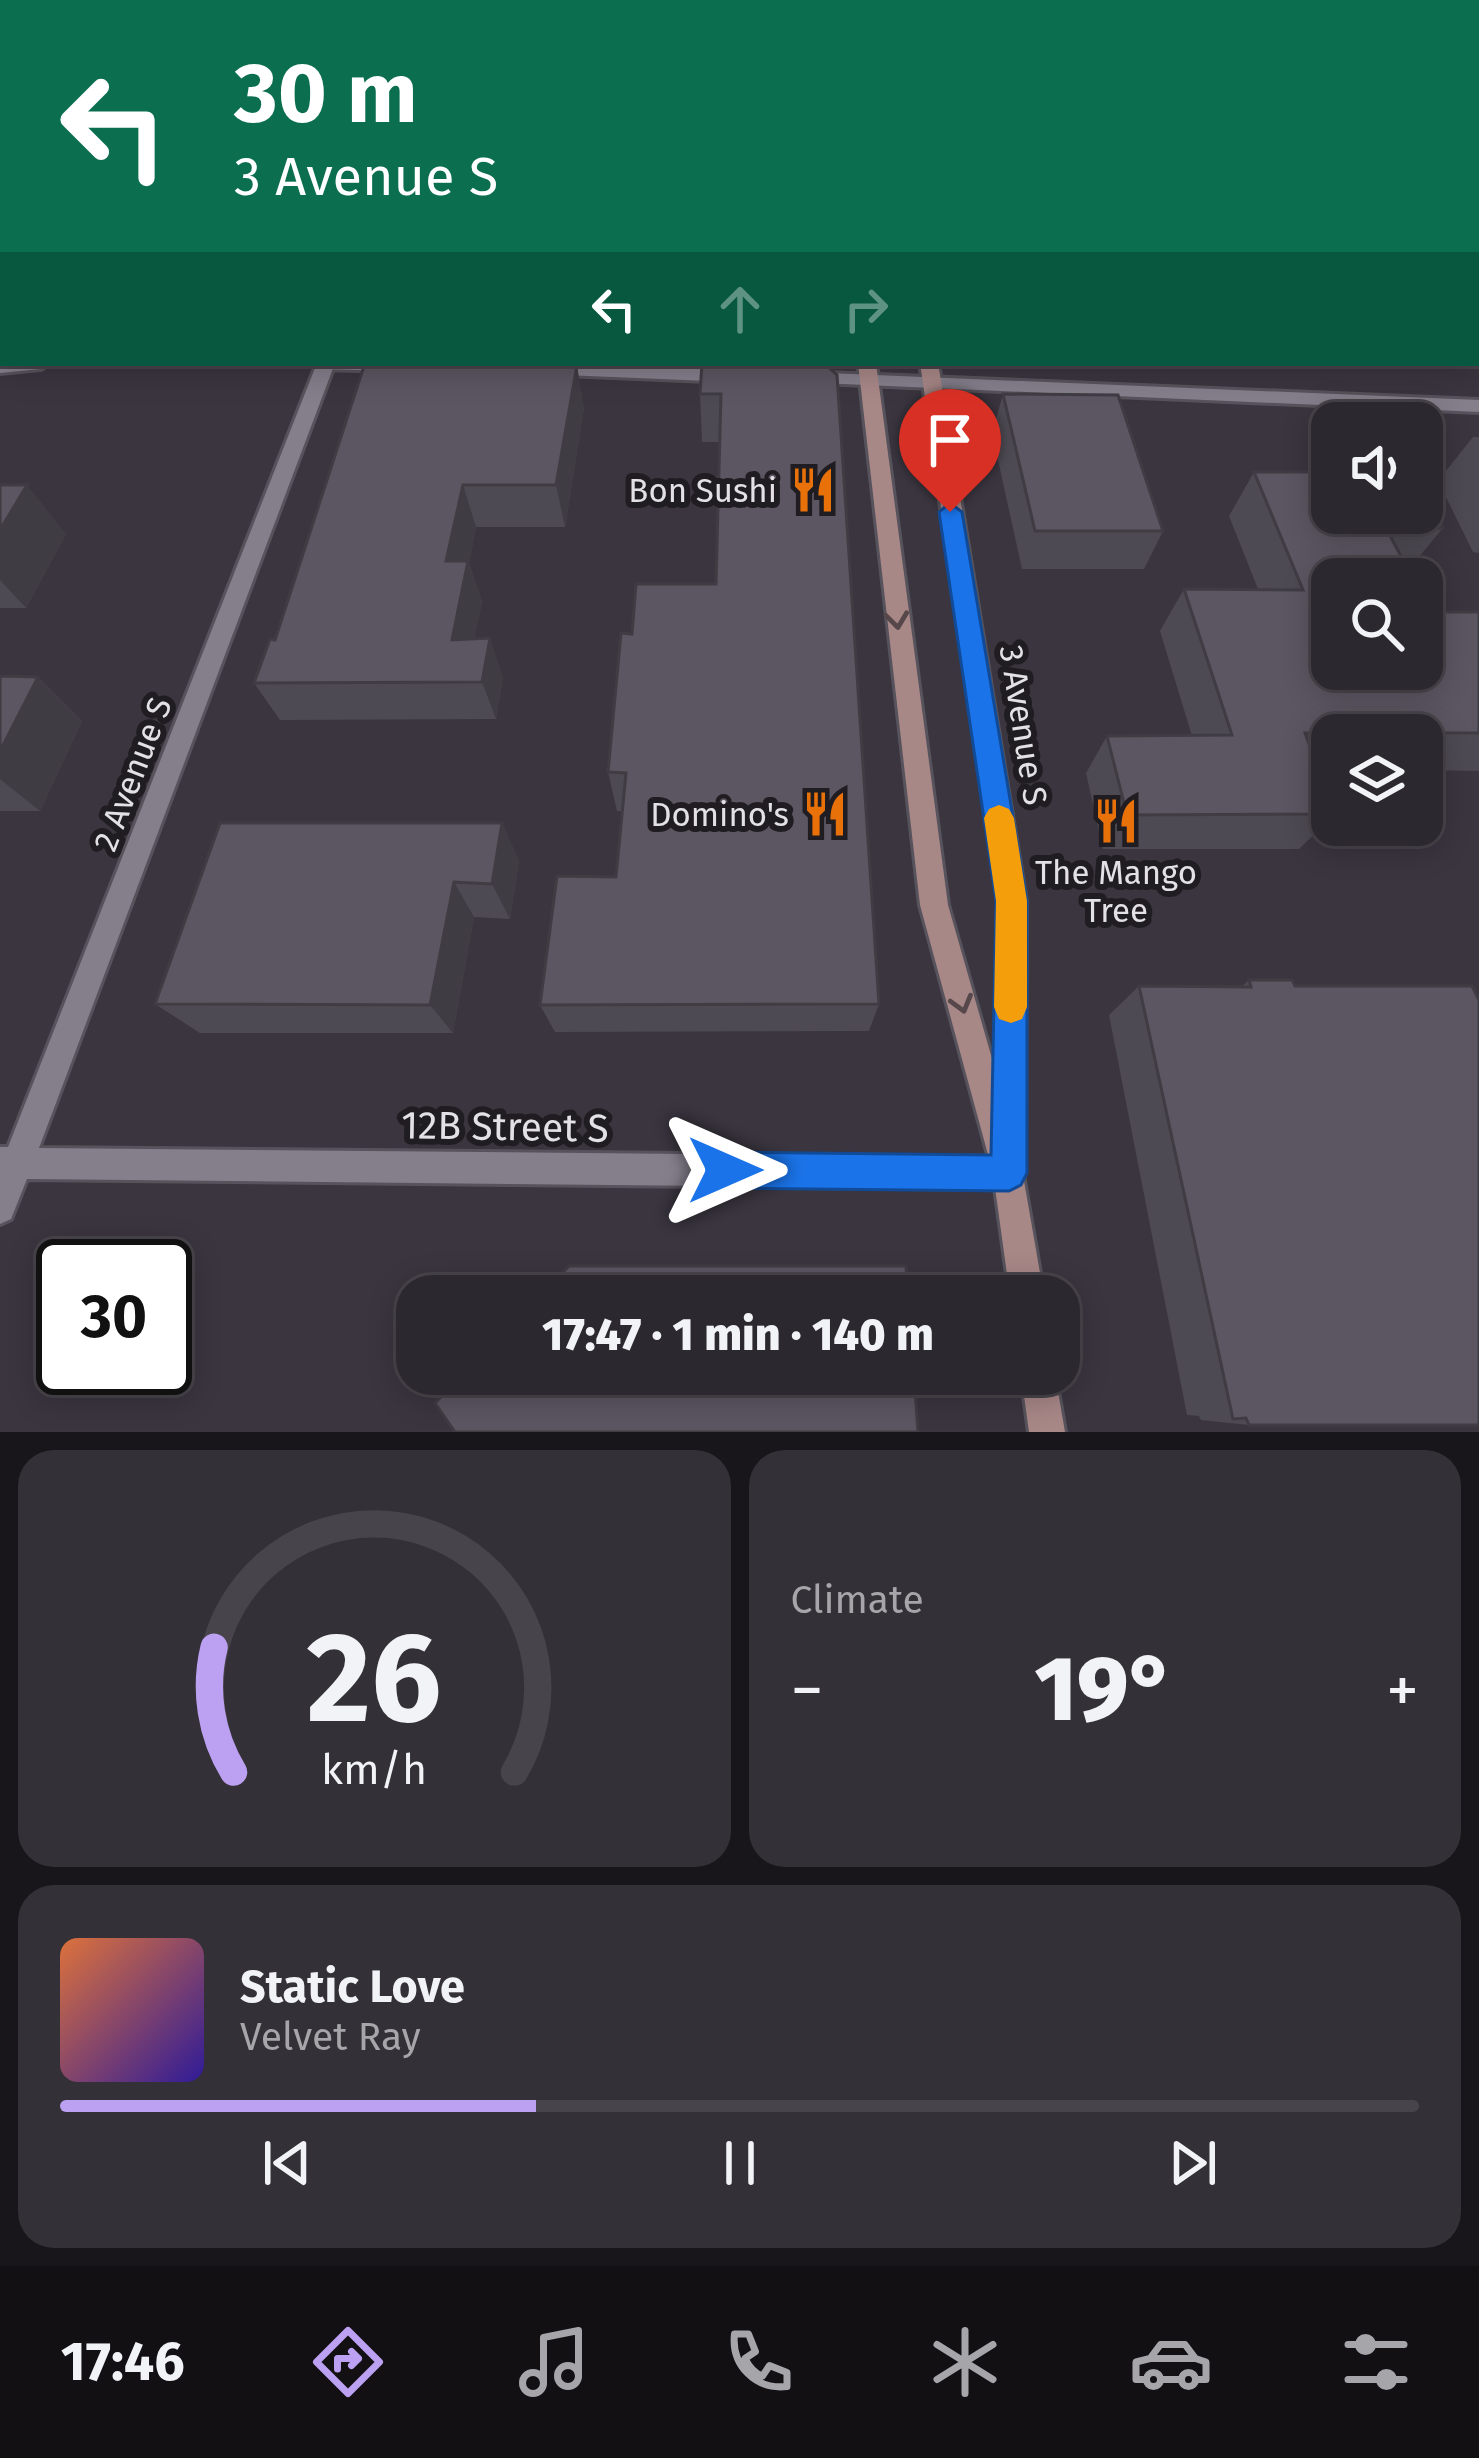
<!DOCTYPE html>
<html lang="en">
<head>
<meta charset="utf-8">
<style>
  :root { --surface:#2c282f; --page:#343037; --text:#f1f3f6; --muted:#a6a6aa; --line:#48444b; --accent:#bca0f2 }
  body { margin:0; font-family:"Fira Sans",sans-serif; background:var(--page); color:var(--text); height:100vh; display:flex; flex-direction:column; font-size:45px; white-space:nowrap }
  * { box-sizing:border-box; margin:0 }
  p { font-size:39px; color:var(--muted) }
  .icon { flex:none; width:66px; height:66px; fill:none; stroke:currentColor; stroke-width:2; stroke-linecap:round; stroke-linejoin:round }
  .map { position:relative; height:1432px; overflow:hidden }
  .side { display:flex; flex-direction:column; gap:18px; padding:18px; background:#18161a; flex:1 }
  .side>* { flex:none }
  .top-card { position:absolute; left:0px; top:0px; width:1479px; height:366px; box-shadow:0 6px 30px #0003,0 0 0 3px var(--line); background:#0b6e4f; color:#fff; overflow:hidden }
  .controls { position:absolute; left:1311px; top:402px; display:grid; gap:24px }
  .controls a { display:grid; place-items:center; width:132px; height:132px; border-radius:24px; background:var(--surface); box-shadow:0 6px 30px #0003,0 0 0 3px var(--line); font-size:60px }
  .speed { position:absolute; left:36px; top:1239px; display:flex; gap:24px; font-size:60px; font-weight:700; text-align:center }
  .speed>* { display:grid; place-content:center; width:156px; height:156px; border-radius:50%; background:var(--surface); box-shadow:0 6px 30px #0003,0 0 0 3px var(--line); line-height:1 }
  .speed .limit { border:6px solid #111; border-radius:18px; background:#fff; color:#111 }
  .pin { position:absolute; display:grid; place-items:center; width:102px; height:102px; color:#fff; margin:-123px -51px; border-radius:50% 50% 50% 0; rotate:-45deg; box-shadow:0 0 12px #0007 }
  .pin .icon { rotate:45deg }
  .me { position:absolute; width:132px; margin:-66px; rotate:90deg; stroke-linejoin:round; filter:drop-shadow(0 0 9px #0008) }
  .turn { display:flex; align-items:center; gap:42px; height:252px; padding:0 36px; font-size:54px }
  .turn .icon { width:156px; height:156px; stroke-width:2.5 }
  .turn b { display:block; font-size:84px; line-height:102px }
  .lanes { display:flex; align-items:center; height:114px; padding:0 36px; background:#0003; justify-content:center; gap:60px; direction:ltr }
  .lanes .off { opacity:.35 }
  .big { font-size:90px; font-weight:800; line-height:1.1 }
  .side .tile { flex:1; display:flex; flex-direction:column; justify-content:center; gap:18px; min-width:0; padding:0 42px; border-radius:36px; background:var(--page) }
  .side .dial { align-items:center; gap:0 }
  .dial svg { height:312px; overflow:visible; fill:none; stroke:var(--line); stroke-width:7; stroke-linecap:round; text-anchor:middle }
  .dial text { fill:var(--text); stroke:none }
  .song { display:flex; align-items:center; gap:36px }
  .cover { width:144px; height:144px; border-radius:18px; background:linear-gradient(135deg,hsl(20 70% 55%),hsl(250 70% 35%)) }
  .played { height:12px; border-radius:6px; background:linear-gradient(90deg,var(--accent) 35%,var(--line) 35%) }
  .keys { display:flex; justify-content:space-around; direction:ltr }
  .heat { display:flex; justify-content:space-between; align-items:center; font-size:66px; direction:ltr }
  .side .tiles { flex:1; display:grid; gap:18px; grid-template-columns:1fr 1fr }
  .tile:last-child { grid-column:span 2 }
  .trip { position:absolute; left:396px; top:1275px; width:684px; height:120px; border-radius:36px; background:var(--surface); box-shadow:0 6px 30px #0003,0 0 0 3px var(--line); font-weight:800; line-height:120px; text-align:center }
  .tabs { display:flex; height:192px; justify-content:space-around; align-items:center; background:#121013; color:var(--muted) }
  .tabs .icon { width:84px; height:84px }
  .tabs .active { color:var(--accent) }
  .tabs b { font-size:54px; color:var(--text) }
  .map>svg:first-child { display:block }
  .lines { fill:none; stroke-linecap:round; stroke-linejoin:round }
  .service-casing { stroke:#57535c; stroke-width:6 }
  .minor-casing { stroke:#57535c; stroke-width:6 }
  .tertiary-casing { stroke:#57535c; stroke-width:6 }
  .secondary-casing { stroke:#57535c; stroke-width:6 }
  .motorway-casing { stroke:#57535c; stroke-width:6 }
  .service { fill:#847f8b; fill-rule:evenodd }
  .minor { fill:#847f8b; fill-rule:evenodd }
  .tertiary { fill:#847f8b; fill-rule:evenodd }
  .secondary { fill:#a88787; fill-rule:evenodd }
  .motorway { fill:#fd9a7d; fill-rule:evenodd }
  .rail { stroke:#9f9ba3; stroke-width:4.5; stroke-dasharray:9 9; stroke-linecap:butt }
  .wall { fill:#4e4a53 }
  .shaded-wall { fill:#403c44 }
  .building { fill:#5b5661; stroke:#403c44; stroke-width:3 }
  .oneway { stroke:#56474a }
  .route { fill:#1a73e8; stroke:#114b97; stroke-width:3 }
  .slow { fill:#f59e0b }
  .labels { text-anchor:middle; stroke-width:12; stroke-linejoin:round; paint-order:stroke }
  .poi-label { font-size:33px; fill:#e3e0e6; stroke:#201d22; text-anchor:end }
  .street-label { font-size:33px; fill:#e3e0e6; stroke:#201d22 }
  .near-street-label { font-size:39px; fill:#e3e0e6; stroke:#201d22 }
</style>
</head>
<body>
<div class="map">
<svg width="1479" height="1432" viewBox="0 0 1479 1432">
  <rect width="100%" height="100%" fill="#3a353f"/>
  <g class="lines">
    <!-- service casing -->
    <g class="service-casing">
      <path id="service" d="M686 0H696L695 3H685Z"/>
    </g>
    <!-- minor casing -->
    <g class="minor-casing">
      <g id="minor">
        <path d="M1451 0H1463L1465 3H1453Z"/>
        <path d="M1476 20 1479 21V31L1476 30Z"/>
        <rect x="1476" y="116" width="3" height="8"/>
        <path d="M317 363H335L39 1148 1009 1157 1020 1162 1025 1173 1020 1184 1009 1189 27 1179 11 1219 0 1224V1147H8Z"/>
      </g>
    </g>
    <!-- tertiary casing -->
    <g class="tertiary-casing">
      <g id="tertiary">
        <rect x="0" y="331" width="3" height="11"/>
        <path d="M0 361 3 363H50L41 369 0 373Z"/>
        <path d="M310 363H405L406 365 397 371 319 369Z"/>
        <path d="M546 364 733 370 742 376 733 382 540 374V366Z"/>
        <path d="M804 372 1479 400V412L798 382V374Z"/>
      </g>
    </g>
    <!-- secondary casing -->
    <g class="secondary-casing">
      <g id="secondary">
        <rect x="884" y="0" width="12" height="3"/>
        <path d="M858 363H876L948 905 995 1069 998 901 920 363H938L1026 901 1025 1140 1019 1152 1044 1296H1010L993 1173 920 905Z"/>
        <path d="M1021 1374H1055L1065 1432H1029Z"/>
      </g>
    </g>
    <!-- motorway casing -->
    <g class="motorway-casing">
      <g id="motorway">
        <path d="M3 55V69L0 70V56Z"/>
        <path d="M3 89V103L0 104V90Z"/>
      </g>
    </g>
    <!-- service -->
    <use href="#service" class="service"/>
    <!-- minor -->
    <use href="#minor" class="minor"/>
    <!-- tertiary -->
    <use href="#tertiary" class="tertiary"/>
    <!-- secondary -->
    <use href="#secondary" class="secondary"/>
    <!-- motorway -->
    <use href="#motorway" class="motorway"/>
    <!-- rail -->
    <path class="rail" d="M10 3 14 0"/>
  </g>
  <!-- wall -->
  <g class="wall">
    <path d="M537 0H640L638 3H535Z"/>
    <path d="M1476 131H1479V211L1476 207Z"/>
    <path d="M3 153V255L0 254V155Z"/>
    <path d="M365 363 584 408 565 527H476L469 563 482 602 474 639 503 677 496 719 280 720 254 683 275 640Z"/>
    <path d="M802 363 879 1004 869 1031 555 1032 540 1005 616 877 622 811H617L608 772 716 584 720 442H702L700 394Z"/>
    <path d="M1003 394 1163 531 1144 569H1022L992 433Z"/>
    <path d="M1473 437H1479V553L1473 552 1438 481Z"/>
    <path d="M1254 472 1443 528 1408 570 1430 612H1479V771L1422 770V735H1332V770H1319L1332 805V817L1299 849H1103L1086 773 1107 736H1192L1160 631 1184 589H1258L1229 516Z"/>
    <path d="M0 485 66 534 26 608H0Z"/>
    <path d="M0 676 38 677 82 721 40 811H0Z"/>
    <path d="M502 823 519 861 510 919 474 917 453 1033H200L155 1004Z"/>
    <path d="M1249 980H1292L1249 1425 1201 1420 1199 1416 1187 1415 1109 1015 1139 986 1241 987Z"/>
  </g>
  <!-- shaded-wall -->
  <g class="shaded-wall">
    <path d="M423 0H451L449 3H421Z"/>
    <path d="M577 365 584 408 565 527 556 485Z"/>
    <path d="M27 485 66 534 26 608 0 580V530Z"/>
    <path d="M463 485 476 527 469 563 482 602 467 678 452 640 446 561Z"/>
    <path d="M490 638 503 677 496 719 482 682Z"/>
    <path d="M38 677 82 721 40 811 0 779V751Z"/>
    <path d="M502 823 519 861 510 919 492 884Z"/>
    <path d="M454 882 474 917 453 1033 430 1005Z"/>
  </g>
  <!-- building -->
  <g class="building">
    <path d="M324 0H423L421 3H322Z"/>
    <path d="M537 0H606L605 3H535Z"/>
    <path d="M721 0H838V3H720Z"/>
    <path d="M1023 0H1423L1426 3H1024Z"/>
    <path d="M1476 131H1479V161L1476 157Z"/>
    <path d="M3 153V218H0V155Z"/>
    <path d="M365 363H527L577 365 556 485H463L446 561H468L452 640 490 638 482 682 254 683 270 639 275 640Z"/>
    <path d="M702 363 825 364 837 375 879 1004 540 1005 557 876 616 877 626 773 608 772 621 633 632 634 636 584H716L721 394H700Z"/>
    <path d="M1003 394 1118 395 1163 531H1035Z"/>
    <path d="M1254 472H1332V513H1422V489L1443 528H1386L1413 579H1332V669H1422V597L1430 612H1479V733H1305L1332 805V814L1127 815 1107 736 1232 735 1184 589 1303 590Z"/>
    <path d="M0 485H27L0 530Z"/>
    <path d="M0 676 38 677 0 751Z"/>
    <path d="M220 823H502L492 884 454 882 430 1005 155 1004Z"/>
    <path d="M1249 980H1292L1295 986H1472L1479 1000V1425H1249L1246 1418 1233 1419 1139 986 1251 987Z"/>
    <path d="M569 1266H906L908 1296H540Z"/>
    <path d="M464 1374H914L918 1432H455L435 1403Z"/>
  </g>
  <!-- one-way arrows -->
  <defs><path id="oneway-chevron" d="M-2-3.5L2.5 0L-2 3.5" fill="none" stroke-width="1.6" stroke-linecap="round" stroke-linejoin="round" transform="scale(3)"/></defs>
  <g class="oneway">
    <use href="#oneway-chevron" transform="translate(897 620) rotate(83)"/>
    <use href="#oneway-chevron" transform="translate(962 1004) rotate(74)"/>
  </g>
  <!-- route -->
  <path class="route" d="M950 503 962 512 1027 901V1173L1021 1185 1009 1191 725 1188 713 1183 707 1170 713 1157 725 1152 991 1155 996 901 939 512Z"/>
  <!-- slow -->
  <path class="slow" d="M999 805 1009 809 1014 818 1027 901V1007L1022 1019 1011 1023 999 1019 994 1007 996 901 984 818 989 809Z"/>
  <!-- icons -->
  <defs>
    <g id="restaurant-bare" transform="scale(3.6)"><path d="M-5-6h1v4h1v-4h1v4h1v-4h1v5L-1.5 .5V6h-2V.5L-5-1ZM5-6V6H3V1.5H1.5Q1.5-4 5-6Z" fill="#e8710a" stroke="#201d22" stroke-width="2.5" paint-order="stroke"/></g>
  </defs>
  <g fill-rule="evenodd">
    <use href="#restaurant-bare" x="813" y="490"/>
    <use href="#restaurant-bare" x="825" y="814"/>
    <use href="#restaurant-bare" x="1116" y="821"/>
  </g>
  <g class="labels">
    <!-- poi labels -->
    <g class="poi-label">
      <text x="777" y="502">Bon Sushi</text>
      <text x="789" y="826">Domino's</text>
      <text x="1116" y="884" text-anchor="middle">The Mango<tspan x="1116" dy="38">Tree</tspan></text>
    </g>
    <!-- street labels -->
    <g class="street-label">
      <text transform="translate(1024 725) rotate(81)" y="12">3 Avenue S</text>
      <text transform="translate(132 774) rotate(-69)" y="12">2 Avenue S</text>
    </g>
    <!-- near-street labels -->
    <g class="near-street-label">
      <text transform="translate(505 1126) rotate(1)" y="14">12B Street S</text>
    </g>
  </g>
</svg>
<div class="controls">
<a><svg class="icon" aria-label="sound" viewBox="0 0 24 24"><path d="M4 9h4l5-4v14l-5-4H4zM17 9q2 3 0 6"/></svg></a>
<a><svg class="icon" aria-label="search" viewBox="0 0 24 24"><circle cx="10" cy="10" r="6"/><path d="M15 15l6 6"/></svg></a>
<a><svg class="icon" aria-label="layers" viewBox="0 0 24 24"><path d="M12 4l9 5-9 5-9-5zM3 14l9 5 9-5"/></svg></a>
</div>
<div class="speed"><div class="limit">30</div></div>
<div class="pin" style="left:950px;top:512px;background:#d93025"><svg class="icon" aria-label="arrive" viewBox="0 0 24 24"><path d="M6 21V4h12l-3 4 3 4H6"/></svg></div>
<svg class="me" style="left:725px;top:1170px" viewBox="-20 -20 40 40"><path d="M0-17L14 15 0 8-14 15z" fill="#1a73e8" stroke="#fff" stroke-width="4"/></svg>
<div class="trip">17:47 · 1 min · 140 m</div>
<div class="top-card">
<div class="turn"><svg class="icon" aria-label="left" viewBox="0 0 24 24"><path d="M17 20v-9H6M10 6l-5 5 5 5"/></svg><div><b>30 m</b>3 Avenue S</div></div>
<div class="lanes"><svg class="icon" aria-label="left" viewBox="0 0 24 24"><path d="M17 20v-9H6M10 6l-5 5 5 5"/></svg><svg class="icon off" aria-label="ahead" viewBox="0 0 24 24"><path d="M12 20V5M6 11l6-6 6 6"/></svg><svg class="icon off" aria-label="right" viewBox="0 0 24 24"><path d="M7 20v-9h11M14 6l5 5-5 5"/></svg></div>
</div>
</div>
<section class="side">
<div class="tiles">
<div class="tile dial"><svg viewBox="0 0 100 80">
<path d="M14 69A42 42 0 1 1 86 69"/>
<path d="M14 69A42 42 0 0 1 9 37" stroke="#bca0f2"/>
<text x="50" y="56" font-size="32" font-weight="700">26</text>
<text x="50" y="72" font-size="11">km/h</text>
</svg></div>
<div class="tile"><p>Climate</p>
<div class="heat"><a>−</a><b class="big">19°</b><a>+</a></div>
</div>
<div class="tile">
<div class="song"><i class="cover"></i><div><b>Static Love</b><p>Velvet Ray</p></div></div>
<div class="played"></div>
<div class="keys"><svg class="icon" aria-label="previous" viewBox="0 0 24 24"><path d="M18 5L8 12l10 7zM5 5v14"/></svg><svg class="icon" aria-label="pause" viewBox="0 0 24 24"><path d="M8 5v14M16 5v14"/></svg><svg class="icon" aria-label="next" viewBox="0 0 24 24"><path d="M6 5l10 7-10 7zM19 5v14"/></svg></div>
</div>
</div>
</section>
<nav class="tabs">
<b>17:46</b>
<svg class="icon active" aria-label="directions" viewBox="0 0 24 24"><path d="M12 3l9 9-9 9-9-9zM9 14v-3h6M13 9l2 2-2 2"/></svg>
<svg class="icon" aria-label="music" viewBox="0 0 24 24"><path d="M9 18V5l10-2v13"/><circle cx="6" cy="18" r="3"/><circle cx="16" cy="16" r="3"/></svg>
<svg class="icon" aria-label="phone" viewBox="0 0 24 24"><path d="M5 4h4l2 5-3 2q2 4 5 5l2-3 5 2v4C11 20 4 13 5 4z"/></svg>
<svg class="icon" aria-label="climate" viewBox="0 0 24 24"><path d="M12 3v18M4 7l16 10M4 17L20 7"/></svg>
<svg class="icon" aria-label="car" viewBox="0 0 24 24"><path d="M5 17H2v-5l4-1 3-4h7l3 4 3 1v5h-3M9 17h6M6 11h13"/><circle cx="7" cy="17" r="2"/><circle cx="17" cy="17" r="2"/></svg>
<svg class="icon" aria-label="filters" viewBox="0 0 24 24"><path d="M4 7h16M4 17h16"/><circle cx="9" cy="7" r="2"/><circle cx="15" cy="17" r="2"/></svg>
</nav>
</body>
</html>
